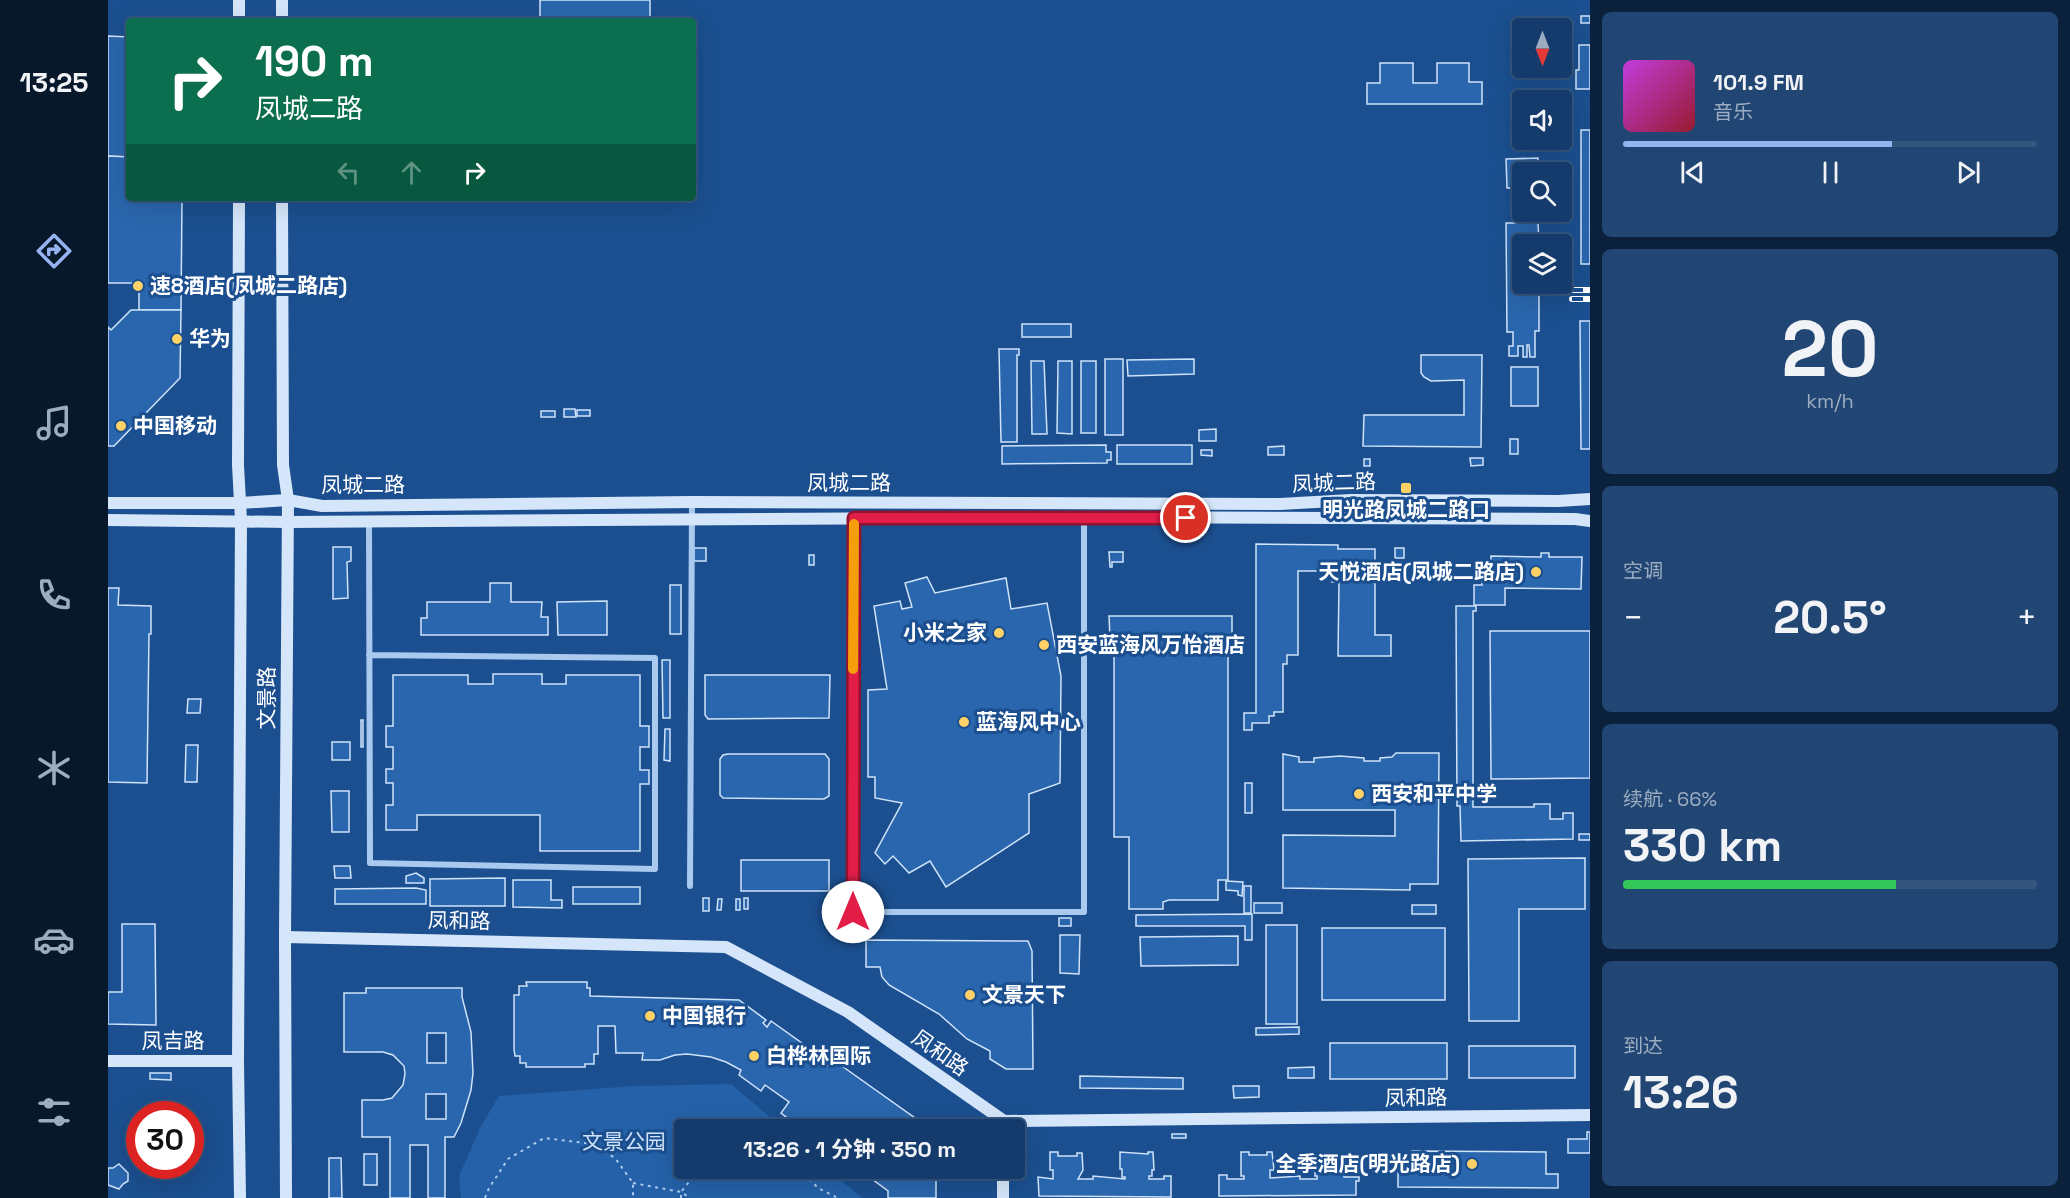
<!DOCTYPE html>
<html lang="zh">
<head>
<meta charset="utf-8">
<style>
  :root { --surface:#143b6b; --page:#214673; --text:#f1f3f6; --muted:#9dadc1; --line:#33557e; --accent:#95b2f1 }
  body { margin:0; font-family:"Space Grotesk","Noto Sans SC",sans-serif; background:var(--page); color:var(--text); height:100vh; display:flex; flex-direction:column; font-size:22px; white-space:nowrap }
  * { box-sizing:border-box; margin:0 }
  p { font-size:20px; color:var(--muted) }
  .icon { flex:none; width:33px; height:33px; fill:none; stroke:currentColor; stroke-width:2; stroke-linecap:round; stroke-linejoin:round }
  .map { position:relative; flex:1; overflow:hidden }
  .drawer { display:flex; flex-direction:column; gap:12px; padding:12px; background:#0b203b; width:480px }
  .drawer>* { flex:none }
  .guide { position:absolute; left:18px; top:18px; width:570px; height:183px; border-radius:6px; box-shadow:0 6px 24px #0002,0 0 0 2px var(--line); background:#0b6e4f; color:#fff; overflow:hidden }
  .needle { width:39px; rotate:180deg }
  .fabs { position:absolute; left:1404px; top:18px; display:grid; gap:12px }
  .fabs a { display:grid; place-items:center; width:60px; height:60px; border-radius:6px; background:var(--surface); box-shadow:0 6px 24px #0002,0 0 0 2px var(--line); font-size:30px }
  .speed { position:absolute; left:18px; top:1101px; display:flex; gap:12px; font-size:30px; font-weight:700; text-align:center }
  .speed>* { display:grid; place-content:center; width:78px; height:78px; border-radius:50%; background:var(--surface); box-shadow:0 6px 24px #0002,0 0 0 2px var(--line); line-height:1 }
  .speed .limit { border:9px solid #d22; background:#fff; color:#111 }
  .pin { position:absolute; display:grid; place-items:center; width:51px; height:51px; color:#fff; margin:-26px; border:3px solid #fff; border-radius:50%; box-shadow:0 2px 6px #0007 }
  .me { position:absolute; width:66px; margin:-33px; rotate:0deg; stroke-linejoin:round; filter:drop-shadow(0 0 4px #0008) }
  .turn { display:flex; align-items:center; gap:21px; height:126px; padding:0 30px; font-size:27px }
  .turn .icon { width:78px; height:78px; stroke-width:2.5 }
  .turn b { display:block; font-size:42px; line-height:51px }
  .lanes { display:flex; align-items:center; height:57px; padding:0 30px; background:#0003; justify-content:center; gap:30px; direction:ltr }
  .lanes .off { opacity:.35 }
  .big { font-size:45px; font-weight:700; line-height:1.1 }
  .drawer .widget { flex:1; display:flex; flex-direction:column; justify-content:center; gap:9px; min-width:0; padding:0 21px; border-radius:9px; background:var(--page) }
  .drawer .dial { align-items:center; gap:0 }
  .dial b { font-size:78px; line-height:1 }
  .song { display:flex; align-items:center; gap:18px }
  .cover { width:72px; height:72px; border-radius:9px; background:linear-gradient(135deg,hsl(290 70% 55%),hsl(350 70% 35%)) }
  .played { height:6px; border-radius:3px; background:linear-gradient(90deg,var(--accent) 65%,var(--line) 65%) }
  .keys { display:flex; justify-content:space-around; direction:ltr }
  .heat { display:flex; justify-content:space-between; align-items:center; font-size:33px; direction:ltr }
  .charge { height:9px; border-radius:4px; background:linear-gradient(90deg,#34c759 66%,var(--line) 0) }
  .trip { position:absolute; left:566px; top:1119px; width:351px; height:60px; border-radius:6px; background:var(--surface); box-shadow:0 6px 24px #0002,0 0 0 2px var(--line); font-weight:700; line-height:60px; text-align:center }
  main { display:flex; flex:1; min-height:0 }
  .dock { display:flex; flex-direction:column; width:108px; justify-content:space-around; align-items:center; background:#08182b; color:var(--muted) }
  .dock .icon { width:42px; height:42px }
  .dock .selected { color:var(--accent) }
  .dock b { font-size:27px; color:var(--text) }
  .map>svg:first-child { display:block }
  .green { fill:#2461a8 }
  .building { fill:#2a66ad; stroke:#cfe3fa; stroke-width:1.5; fill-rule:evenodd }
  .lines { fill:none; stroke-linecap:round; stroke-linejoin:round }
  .path { stroke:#a9c9ee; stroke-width:2; stroke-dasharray:3 4.5; stroke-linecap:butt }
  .street { stroke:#a9c9ee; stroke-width:6 }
  .secondary { stroke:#d6e6fa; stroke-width:12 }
  .rail-casing { stroke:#fff; stroke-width:6 }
  .rail { stroke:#1b4f8f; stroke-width:4; stroke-dasharray:11; stroke-linecap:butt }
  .route-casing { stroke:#92132f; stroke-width:15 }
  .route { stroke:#e11d48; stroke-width:10 }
  .slow { stroke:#f59e0b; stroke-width:10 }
  .poi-dot { fill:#ffd166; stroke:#1b4f8f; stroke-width:2 }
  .labels { text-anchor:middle; stroke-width:6; stroke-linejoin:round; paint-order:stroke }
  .poi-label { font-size:21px; font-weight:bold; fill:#fff; stroke:#1b4f8f; text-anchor:start }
  .street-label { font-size:21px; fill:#fff; stroke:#1b4f8f }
  .park-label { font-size:21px; fill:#cfe3fa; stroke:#1b4f8f }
</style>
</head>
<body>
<main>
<nav class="dock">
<b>13:25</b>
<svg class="icon selected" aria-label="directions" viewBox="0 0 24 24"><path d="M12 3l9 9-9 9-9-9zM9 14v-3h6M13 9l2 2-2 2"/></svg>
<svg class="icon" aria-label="music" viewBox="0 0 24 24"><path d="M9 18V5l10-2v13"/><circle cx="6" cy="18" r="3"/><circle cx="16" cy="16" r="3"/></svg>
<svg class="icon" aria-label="phone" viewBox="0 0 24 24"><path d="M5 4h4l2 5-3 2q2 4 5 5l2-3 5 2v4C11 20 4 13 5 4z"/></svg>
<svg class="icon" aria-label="climate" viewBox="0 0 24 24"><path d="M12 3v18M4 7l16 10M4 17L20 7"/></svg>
<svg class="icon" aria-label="car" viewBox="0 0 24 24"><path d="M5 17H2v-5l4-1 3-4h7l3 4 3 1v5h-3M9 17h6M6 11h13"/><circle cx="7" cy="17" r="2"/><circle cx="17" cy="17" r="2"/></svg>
<svg class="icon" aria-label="filters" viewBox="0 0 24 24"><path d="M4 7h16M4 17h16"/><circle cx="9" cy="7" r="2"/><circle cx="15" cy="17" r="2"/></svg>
</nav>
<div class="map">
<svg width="1482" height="1198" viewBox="0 0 1482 1198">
  <rect width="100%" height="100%" fill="#1b4f8f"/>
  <!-- green -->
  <path class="green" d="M623 1084 676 1129 576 1130V1168L720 1169 754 1198H353L351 1176 373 1126 391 1096 526 1086Z"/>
  <!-- building -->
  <g class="building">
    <rect x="432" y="0" width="110" height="21"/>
    <rect x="1473" y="16" width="9" height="7"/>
    <path d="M0 36 21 37V157L0 156Z"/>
    <path d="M1471 45H1482V89H1468V70H1471Z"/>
    <path d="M1272 63H1305V83H1329V63H1361V82H1374V104H1259V83H1272Z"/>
    <rect x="1473" y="130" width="9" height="134"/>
    <path d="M0 156 21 157V198H74L73 310H31V283H0Z"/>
    <path d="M1430 158V172H1414V188H1399L1398 159Z"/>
    <path d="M1398 223H1430L1431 244H1414V284H1431V331H1427V357H1422L1421 345H1419V357H1415V346H1410V356H1401V346H1405V332H1399Z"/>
    <path d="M23 310H73L72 378 6 446H0V327L3 330Z"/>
    <path d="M1472 321H1482V449H1473Z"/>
    <rect x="914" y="324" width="49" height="13"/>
    <path d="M891 349H911V355H909V442H893Z"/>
    <path d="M1313 355H1374L1373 447 1255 446 1256 415H1356V380L1323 381 1316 377 1313 373Z"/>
    <rect x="997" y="359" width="18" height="76"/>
    <path d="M1086 359V374L1020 376 1019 360Z"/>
    <path d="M923 361H936L939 434H924Z"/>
    <path d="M950 361H964V434L949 433Z"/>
    <rect x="973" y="361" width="15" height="72"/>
    <rect x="1403" y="367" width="27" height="39"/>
    <path d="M456 409H467L468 417H456Z"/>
    <rect x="469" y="410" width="13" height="6"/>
    <rect x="433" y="411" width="14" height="6"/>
    <path d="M1108 429V441H1091V430Z"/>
    <rect x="1402" y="439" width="8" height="15"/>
    <path d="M998 445V452H1003V460H999V463L894 464V446Z"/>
    <rect x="1009" y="445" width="75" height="19"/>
    <path d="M1176 446V455H1160V447Z"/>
    <path d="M1093 450H1104V456L1093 455Z"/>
    <path d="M1362 458H1375V465L1363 466Z"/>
    <rect x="1256" y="459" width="6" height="7"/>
    <path d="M1148 544 1230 545V549H1267V635H1283V656H1230L1231 582H1224V571H1190V655H1179V664H1175V712H1166V716H1161V723H1144V730H1136V713H1148Z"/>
    <path d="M225 547H243V561L239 562 240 598 225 599Z"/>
    <rect x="586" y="548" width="12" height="13"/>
    <rect x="1287" y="548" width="9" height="10"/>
    <path d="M1001 552H1015V562H1004V567H1002Z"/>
    <path d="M1433 553H1441V557H1474L1473 589 1397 588V605H1366V585H1374L1375 572H1382L1383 556 1433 557Z"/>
    <rect x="701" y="555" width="5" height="10"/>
    <path d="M819 577 827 593 898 578 903 609 939 603 953 676 952 783 921 794V833L838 887 822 861 801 873 785 856 777 864 767 853 794 803 767 798V777H760V690L779 689 766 606 792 601 794 609 804 607 797 583Z"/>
    <path d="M382 583H403V602H434L433 617H440V635H313V618H319V602H382Z"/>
    <rect x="562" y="585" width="11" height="49"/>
    <path d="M0 588H11L10 605 43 606V634H41L39 783 0 782Z"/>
    <path d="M499 601V635H450L449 602Z"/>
    <path d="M1348 606H1368V611H1365V807H1426V804H1442V819H1455V813H1465V839L1353 841 1352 806H1349Z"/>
    <path d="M1001 616H1124V638H1120V880H1110V900H1061L1055 902V909H1021V837H1006V638H1002Z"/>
    <path d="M1382 631H1482V778L1383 779Z"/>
    <path d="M554 660H562V718H555Z"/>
    <path d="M385 674H434V684H458V675H532V726H541V747H532V770H541V784H532V851H432V815H309V830H278V805H285V783H278V769H285V747H278V726H285V675H360V684H385Z"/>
    <path d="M597 675H722L721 718 600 719 597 715Z"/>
    <path d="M80 699H93L92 713H79Z"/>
    <rect x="253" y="720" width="2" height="27"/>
    <path d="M557 729H562V761L556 760Z"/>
    <rect x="224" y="742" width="18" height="18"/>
    <path d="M78 745H90L89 782H77Z"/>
    <path d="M1288 753H1331L1330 884H1302V890L1175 888V835L1287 836V810H1175V754L1191 757V762H1206V758L1232 756 1256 758V761H1272V758L1284 757Z"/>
    <path d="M620 754H717L721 759V796L716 799 615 798 612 795V759L615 755Z"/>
    <rect x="1137" y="783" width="7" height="30"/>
    <path d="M223 791H241V832H224Z"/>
    <rect x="1471" y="834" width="11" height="6"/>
    <path d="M1477 858V909H1411V1021H1361L1360 859Z"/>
    <rect x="633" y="860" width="88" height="31"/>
    <path d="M226 866H242L243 878H227Z"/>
    <path d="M308 873 316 878V883H298V876Z"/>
    <path d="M397 878V906H322V879Z"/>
    <path d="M405 880H443V900H454V908L405 907Z"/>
    <path d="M1118 881 1135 882 1134 896 1130 895V891L1118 890Z"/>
    <rect x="1136" y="886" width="7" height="27"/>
    <rect x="465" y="887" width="67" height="17"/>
    <path d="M308 888 318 890V904H227V889Z"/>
    <rect x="595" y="898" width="6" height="13"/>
    <rect x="636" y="898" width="4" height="11"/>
    <path d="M610 899H614L613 910H609Z"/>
    <rect x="628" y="899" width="4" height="11"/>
    <rect x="1146" y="903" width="28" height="10"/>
    <rect x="1304" y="905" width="24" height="9"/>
    <path d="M1144 914V940H1137V926H1028V915Z"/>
    <rect x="951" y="918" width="12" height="8"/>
    <path d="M14 924H47L48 1025 0 1024V992H14Z"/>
    <rect x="1158" y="925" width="31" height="99"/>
    <rect x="1214" y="928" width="123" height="72"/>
    <path d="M952 935H972L971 974 952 973Z"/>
    <path d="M1130 936V965L1033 966 1032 937Z"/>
    <path d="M758 940 920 941 924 951 925 1069H898L882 1059V1051L859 1039 831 1014 781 985 774 977 772 967H758Z"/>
    <path d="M418 982H479V988H482V996L631 1000 658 1020 655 1023 659 1027 663 1021 698 1046 693 1053 708 1064 711 1059 720 1066 724 1059 814 1123V1127L818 1130H695L673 1113 681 1102 657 1085 653 1091 631 1075 633 1070 618 1062 603 1057 579 1054 567 1055 552 1060H534L535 1053H508L507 1026H490V1054H486V1064H477V1067H418V1063H412V1056H407L406 1049V995H411V986H419Z"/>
    <path d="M258 988H354V997L363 1032 365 1073 363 1090 353 1123 346 1137H337V1198H320V1145H302V1198H282V1137H254V1100H275L284 1098 295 1085 297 1074 296 1066 285 1055 275 1052H236V993H258ZM319 1033H338V1063H319ZM318 1094H338V1119H318Z"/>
    <path d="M1191 1027V1034L1148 1035V1028Z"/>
    <rect x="1222" y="1043" width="117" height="36"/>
    <rect x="1361" y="1046" width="106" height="32"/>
    <path d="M1206 1067V1078H1180V1068Z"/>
    <path d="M42 1073H63V1080L42 1079Z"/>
    <path d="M972 1076 1075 1078V1089L972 1088Z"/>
    <path d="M1125 1086H1151V1097L1126 1098Z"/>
    <path d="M1479 1132H1482V1153H1460V1139H1479Z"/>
    <rect x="1064" y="1134" width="14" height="4"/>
    <path d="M1304 1151 1438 1152V1174H1450V1188L1290 1187V1154H1304Z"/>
    <path d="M942 1152H950V1156H969V1153H974L975 1170 970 1179H985V1176L1017 1179V1177H1014V1169H1012V1152L1040 1154V1152H1045L1046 1170H1044V1176H1041V1179H1056V1176H1063V1197L931 1196 930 1177 945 1179V1170H942Z"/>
    <path d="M1133 1152H1141V1155H1159V1152H1164L1166 1170H1162V1178L1192 1176V1179H1209V1176H1207V1161L1231 1163V1161H1236V1177H1251V1181H1248V1195L1111 1196V1175H1119V1179H1136V1176H1133Z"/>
    <rect x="256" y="1154" width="13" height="31"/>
    <path d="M221 1158H233L234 1198H221Z"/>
    <path d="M11 1164 20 1173V1181L15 1184 11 1189 0 1185V1168H5Z"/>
    <path d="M749 1168H828V1198H780V1191Z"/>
  </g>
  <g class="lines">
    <!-- path -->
    <g class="path">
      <path d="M691 1168 710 1188 730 1198"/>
      <path d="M525 1183 573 1192 582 1198"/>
      <path d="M377 1198 381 1188 400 1159 436 1138 485 1144 507 1158 525 1183V1198"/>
      <path d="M573 1198V1192L592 1168"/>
    </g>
    <!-- street -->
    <g class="street">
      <path d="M746 519 745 912H976V517"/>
      <path d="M261 522 262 863 547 869V658L261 655"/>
      <path d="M582 886 584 502"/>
    </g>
    <!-- secondary -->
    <g class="secondary">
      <path d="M174 0V21"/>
      <path d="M131 21V0"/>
      <path d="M131 198 130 465 133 520 130 1061 132 1198"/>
      <path d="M174 198 175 465 180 500 177 937 178 1198"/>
      <path d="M0 503H132L180 500 214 506 584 502 1172 504 1243 500 1450 501 1482 499"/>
      <path d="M0 520 180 522 976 517 1467 519 1482 521"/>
      <path d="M177 937 618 947 740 1012 896 1121 1482 1115"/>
      <path d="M0 1061H130"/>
      <path d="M895 1198V1168"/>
    </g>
    <!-- rail casing -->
    <g class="rail-casing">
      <g id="rail">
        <path d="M1464 290H1482"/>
        <path d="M1464 299H1482"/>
      </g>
    </g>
    <!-- rail -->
    <use href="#rail" class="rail"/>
  </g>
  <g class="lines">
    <!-- route casing -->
    <g class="route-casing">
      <path id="route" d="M745 912 746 518H1078"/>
    </g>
    <!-- route -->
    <use href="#route" class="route"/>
    <!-- slow -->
    <path class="slow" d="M745 669 746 524"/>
  </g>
  <!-- markers -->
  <g class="poi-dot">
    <circle cx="30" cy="286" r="6"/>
    <circle cx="69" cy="339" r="6"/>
    <circle cx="13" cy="426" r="6"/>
    <rect x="1292" y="482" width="12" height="12" rx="3"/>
    <circle cx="1428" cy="572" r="6"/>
    <circle cx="891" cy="633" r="6"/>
    <circle cx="936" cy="645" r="6"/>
    <circle cx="856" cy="722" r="6"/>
    <circle cx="1251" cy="794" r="6"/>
    <circle cx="862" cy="995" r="6"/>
    <circle cx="542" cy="1016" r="6"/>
    <circle cx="646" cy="1056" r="6"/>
    <circle cx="1364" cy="1164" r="6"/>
  </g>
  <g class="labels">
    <!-- poi labels -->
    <g class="poi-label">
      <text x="42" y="293">速8酒店(凤城二路店)</text>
      <text x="81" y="346">华为</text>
      <text x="25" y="433">中国移动</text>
      <text x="1298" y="517" text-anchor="middle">明光路凤城二路口</text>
      <text x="1416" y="579" text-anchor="end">天悦酒店(凤城二路店)</text>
      <text x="879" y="640" text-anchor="end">小米之家</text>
      <text x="948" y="652">西安蓝海风万怡酒店</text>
      <text x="868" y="729">蓝海风中心</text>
      <text x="1263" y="801">西安和平中学</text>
      <text x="874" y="1002">文景天下</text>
      <text x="554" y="1023">中国银行</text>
      <text x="658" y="1063">白桦林国际</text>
      <text x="1352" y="1171" text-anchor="end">全季酒店(明光路店)</text>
    </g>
    <!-- street labels -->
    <g class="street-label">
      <text x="741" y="490">凤城二路</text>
      <text transform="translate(1226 483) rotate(-2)" y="7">凤城二路</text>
      <text x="255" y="492">凤城二路</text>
      <text transform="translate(159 698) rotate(-90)" y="7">文景路</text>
      <text transform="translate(351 921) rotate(1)" y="7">凤和路</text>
      <text x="65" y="1048">凤吉路</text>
      <text transform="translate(832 1053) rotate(35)" y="7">凤和路</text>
      <text transform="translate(1308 1098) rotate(-1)" y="7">凤和路</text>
    </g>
    <!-- park labels -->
    <g class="park-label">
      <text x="516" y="1149">文景公园</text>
    </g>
  </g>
</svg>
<div class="fabs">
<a><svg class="needle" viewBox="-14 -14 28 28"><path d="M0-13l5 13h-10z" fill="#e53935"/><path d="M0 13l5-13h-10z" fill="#9dadc1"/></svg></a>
<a><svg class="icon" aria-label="sound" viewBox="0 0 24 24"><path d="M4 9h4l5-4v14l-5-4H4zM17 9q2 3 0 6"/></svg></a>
<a><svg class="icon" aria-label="search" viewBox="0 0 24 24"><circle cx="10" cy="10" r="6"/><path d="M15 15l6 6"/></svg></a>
<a><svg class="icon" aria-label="layers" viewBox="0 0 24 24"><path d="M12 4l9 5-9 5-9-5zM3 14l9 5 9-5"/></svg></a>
</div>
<div class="speed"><div class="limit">30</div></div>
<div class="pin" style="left:1078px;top:518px;background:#d93025"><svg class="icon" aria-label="arrive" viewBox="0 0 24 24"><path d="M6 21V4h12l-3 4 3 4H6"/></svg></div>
<svg class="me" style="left:745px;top:912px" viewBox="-20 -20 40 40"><circle r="19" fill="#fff"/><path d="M0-13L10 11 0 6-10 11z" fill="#e11d48"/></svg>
<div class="trip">13:26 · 1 分钟 · 350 m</div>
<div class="guide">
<div class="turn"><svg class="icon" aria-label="right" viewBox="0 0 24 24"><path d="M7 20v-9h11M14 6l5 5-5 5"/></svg><div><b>190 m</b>凤城二路</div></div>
<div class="lanes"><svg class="icon off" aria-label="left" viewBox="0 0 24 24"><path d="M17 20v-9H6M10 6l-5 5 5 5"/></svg><svg class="icon off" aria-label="ahead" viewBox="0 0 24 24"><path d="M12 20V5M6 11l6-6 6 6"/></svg><svg class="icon" aria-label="right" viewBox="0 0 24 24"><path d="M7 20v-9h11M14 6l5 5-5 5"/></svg></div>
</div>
</div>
<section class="drawer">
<div class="widget">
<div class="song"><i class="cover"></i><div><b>101.9 FM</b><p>音乐</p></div></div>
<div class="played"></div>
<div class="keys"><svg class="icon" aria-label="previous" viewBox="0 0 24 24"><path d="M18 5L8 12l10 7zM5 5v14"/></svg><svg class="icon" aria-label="pause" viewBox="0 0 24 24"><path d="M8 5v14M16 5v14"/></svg><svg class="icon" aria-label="next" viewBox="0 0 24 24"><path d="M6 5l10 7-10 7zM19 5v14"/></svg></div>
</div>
<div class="widget dial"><b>20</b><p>km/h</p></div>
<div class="widget"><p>空调</p>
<div class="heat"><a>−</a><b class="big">20.5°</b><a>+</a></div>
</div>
<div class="widget"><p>续航 · 66%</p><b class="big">330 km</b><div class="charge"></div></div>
<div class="widget"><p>到达</p><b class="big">13:26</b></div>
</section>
</main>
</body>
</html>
